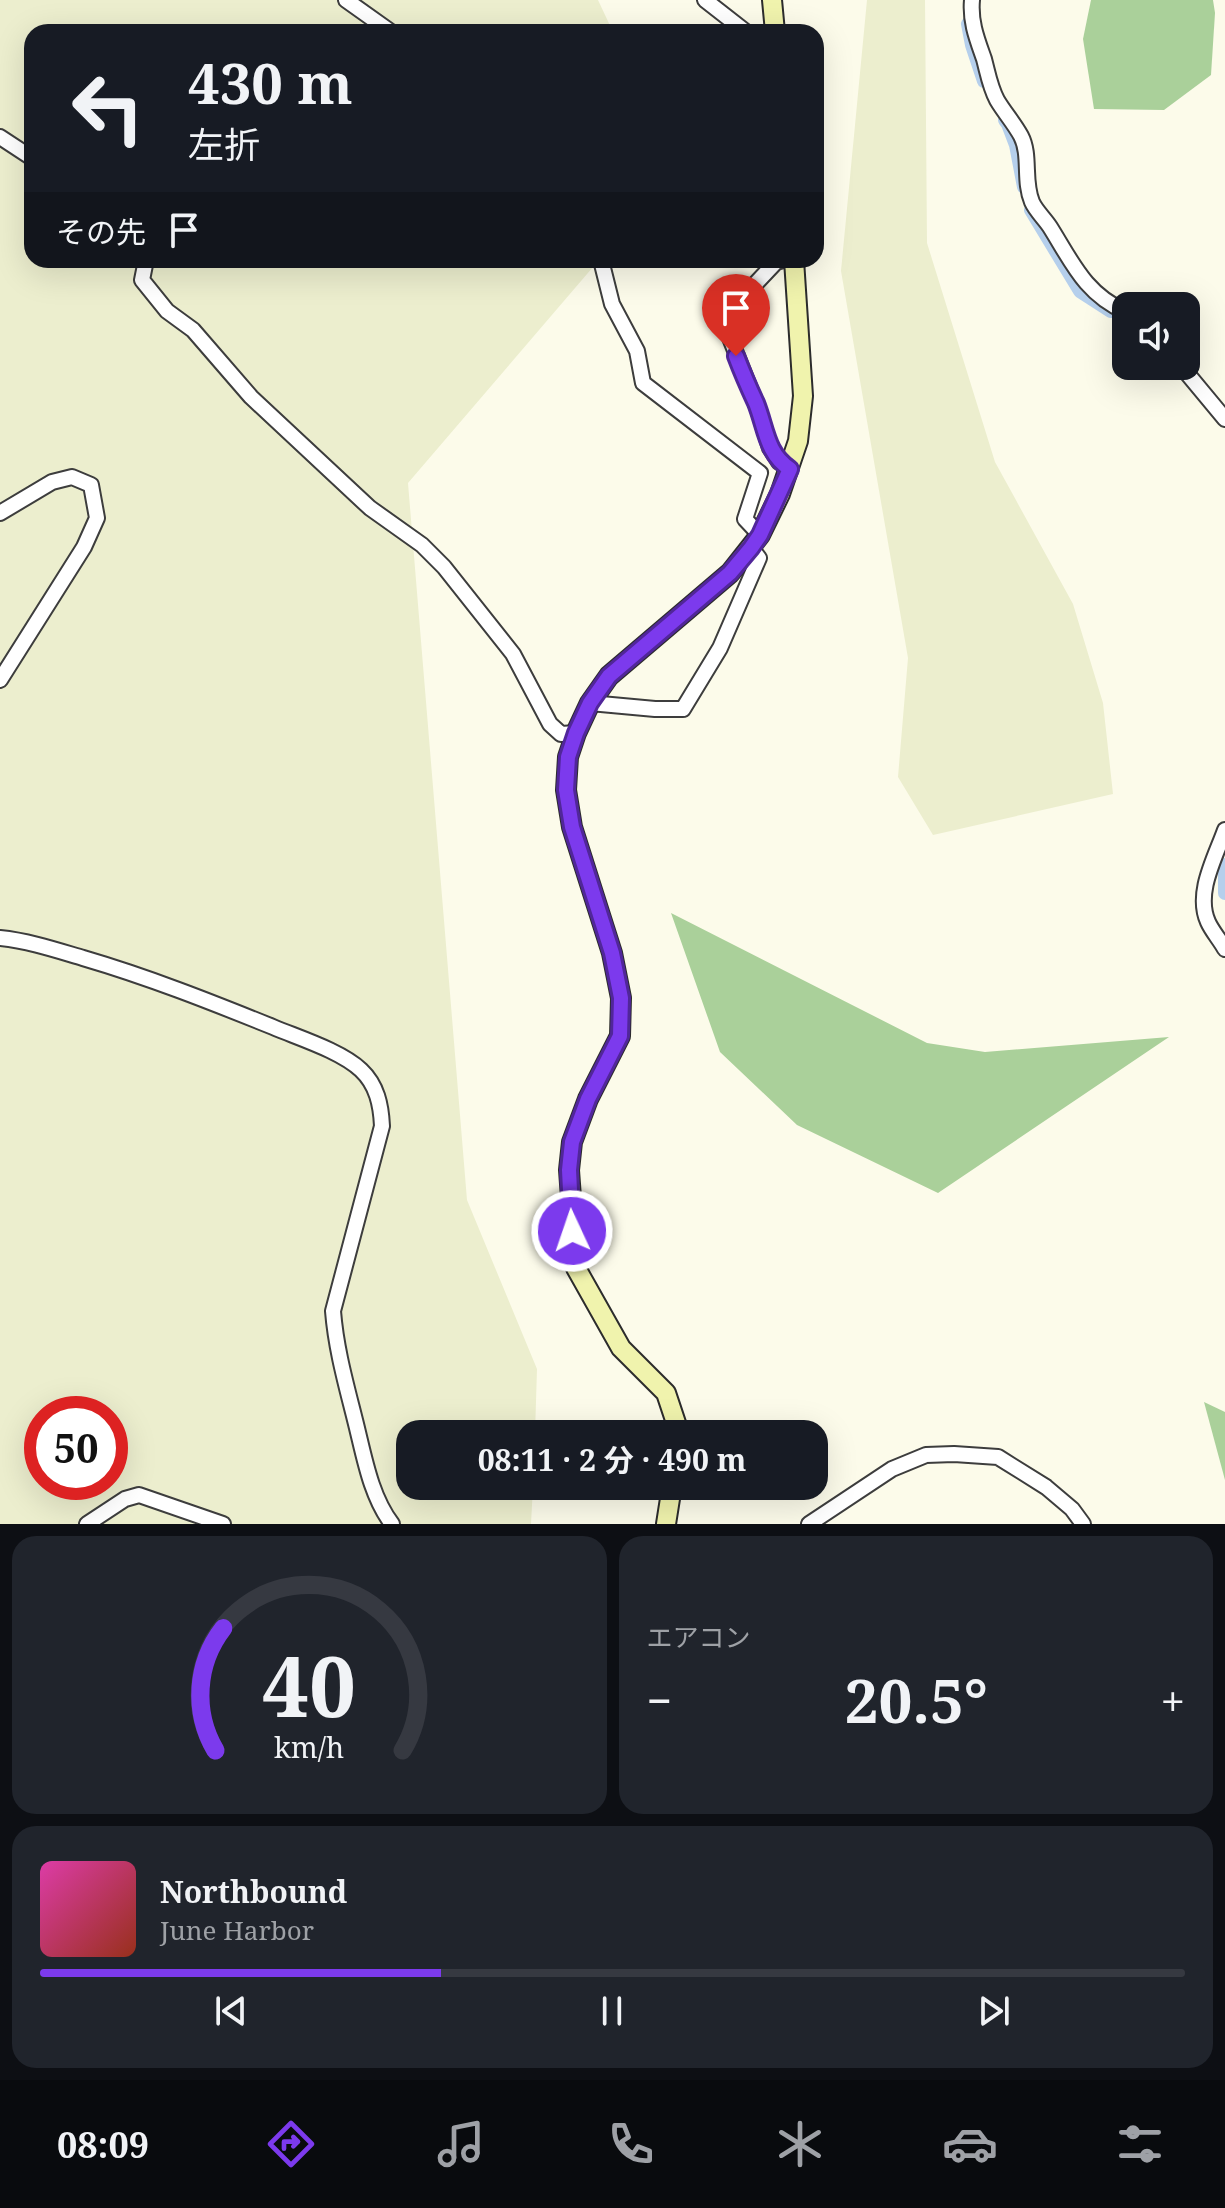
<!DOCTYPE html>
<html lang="ja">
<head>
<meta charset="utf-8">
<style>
  :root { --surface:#171b24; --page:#20242c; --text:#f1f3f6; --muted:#9ea1a6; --line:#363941; --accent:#7c3aed }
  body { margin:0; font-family:"Noto Serif","Noto Sans JP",serif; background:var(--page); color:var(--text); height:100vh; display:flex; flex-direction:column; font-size:30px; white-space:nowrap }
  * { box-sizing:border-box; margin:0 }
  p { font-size:26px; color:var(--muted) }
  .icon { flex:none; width:44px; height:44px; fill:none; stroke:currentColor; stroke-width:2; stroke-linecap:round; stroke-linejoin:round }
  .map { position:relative; height:1524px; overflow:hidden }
  .drawer { display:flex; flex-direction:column; gap:12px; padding:12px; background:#0d0f14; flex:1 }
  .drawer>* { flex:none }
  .banner { position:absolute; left:24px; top:24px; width:800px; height:244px; border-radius:24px; box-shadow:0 8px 32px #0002; background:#171b24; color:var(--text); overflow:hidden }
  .buttons { position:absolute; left:1112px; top:292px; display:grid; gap:16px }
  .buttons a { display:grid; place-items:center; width:88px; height:88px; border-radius:16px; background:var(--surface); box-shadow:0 8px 32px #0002; font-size:40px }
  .speed { position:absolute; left:24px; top:1396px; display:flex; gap:16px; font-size:40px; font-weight:700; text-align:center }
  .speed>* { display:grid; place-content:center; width:104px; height:104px; border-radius:50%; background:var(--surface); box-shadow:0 8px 32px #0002; line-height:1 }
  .speed .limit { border:12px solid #d22; background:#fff; color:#111 }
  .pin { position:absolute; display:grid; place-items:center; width:68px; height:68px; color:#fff; margin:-82px -34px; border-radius:50% 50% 50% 0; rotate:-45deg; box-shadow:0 0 8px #0007 }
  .pin .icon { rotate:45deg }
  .me { position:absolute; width:88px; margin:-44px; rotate:357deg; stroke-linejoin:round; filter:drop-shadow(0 0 6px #0008) }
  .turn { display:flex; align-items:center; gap:28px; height:168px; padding:0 32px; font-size:36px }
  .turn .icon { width:104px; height:104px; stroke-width:2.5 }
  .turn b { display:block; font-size:56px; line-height:68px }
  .then { display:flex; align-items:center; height:76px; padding:0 32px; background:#0003; gap:16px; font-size:30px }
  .big { font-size:60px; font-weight:700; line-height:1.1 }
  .drawer .widget { flex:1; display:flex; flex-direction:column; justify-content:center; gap:12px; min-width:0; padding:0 28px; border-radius:24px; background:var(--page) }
  .drawer .dial { align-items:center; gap:0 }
  .dial svg { height:208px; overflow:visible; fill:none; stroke:var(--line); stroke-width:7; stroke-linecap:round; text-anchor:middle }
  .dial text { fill:var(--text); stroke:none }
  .song { display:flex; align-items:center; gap:24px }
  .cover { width:96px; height:96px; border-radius:12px; background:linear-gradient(135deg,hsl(320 70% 55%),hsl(10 70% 35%)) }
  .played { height:8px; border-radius:4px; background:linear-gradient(90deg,var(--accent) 35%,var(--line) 35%) }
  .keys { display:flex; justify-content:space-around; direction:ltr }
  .heat { display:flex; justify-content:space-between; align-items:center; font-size:44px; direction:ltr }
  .drawer .tiles { flex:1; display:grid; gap:12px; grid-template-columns:1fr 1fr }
  .widget:last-child { grid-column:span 2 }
  .trip { position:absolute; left:396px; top:1420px; width:432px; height:80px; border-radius:24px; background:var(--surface); box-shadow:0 8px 32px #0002; font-weight:700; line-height:80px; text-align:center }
  .menu { display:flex; height:128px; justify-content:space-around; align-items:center; background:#090b0e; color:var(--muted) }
  .menu .icon { width:56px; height:56px }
  .menu .on { color:var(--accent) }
  .menu b { font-size:36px; color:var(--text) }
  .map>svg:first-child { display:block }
  .farmland { fill:#eceece; fill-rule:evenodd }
  .forest { fill:#aad09a }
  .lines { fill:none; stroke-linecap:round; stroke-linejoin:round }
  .canal { stroke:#b5cfec; stroke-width:14 }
  .street-casing { stroke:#3d3d3d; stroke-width:18 }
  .secondary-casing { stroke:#2c2c2c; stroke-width:22 }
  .street { stroke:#fff; stroke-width:14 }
  .secondary { stroke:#f0f3ad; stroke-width:18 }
  .route-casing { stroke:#51269a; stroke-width:20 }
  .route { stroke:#7c3aed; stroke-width:14 }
</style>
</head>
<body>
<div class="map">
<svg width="1225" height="1524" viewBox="0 0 1225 1524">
  <rect width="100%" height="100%" fill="#fcfbea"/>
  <!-- farmland -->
  <g class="farmland">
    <path d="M0 0H598L613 32H32V260H599L408 483 467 1200 537 1369 535 1434H410V1486H533L531 1524H0ZM42 1414H110V1482H42Z"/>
    <path d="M867 0H925L927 243 995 462 1073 604 1103 703 1113 794 933 835 898 777 908 658 841 271Z"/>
  </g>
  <!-- forest -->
  <g class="forest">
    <path d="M1091 0H1213L1215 13 1211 75 1164 110 1094 109 1083 39Z"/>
    <path d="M671 913 927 1043 985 1052 1169 1037 938 1193 797 1125 720 1052Z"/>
    <path d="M1204 1402 1225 1412V1480Z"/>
  </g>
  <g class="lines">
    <!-- canal -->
    <g class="canal">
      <path d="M968 24 972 45 984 81"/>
      <path d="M1005 120 1008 124 1016 145 1024 187"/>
      <path d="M1031 210 1080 291 1111 311"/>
      <path d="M1225 865V893"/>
    </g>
    <!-- street casing -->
    <g class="street-casing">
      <g id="street">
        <path d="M346 0 391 32"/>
        <path d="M705 0 746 32"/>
        <path d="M972 0C970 22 977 39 984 59 988 74 990 87 997 100 1004 112 1014 123 1021 136 1031 155 1023 181 1032 202 1036 211 1045 219 1050 227 1072 262 1085 294 1126 312"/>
        <path d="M0 137 32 158"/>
        <path d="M146 260 142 280 167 311 193 330 251 397 370 508 422 545 444 567 513 654 550 724 561 734 576 733"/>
        <path d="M601 260 612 304 637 351 643 383 760 473 745 519 760 535"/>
        <path d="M783 260 776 262 742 298 730 338 757 406 770 448 779 462 790 469"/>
        <path d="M1181 366 1225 419"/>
        <path d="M0 513 52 482 72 477 91 485 97 518 84 547 0 680"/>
        <path d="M590 703 655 709H683L720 648 759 558 751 548"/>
        <path d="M1225 830C1215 858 1195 893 1208 922 1212 931 1220 940 1225 949"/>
        <path d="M0 938C29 941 56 950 83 958 148 977 211 1002 273 1027 299 1038 341 1051 361 1070 377 1085 381 1105 382 1126L333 1311C336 1349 346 1384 355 1420 364 1455 370 1495 392 1524"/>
        <path d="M87 1524 125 1499 139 1495 223 1524"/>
        <path d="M809 1524 892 1469 926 1455 954 1454 998 1457 1046 1487 1072 1509 1083 1524"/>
      </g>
    </g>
    <!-- secondary casing -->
    <g class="secondary-casing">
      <g id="secondary">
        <path d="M772 0 775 32"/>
        <path d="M676 1434V1423L666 1393 621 1348 576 1268 569 1170 572 1142 588 1099 620 1036 621 998 612 953 572 827 566 790 568 757 576 733 590 703 609 676 730 573 760 535 780 494 798 441 803 396 794 260"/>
        <path d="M666 1524 672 1486"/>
      </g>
    </g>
    <!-- street -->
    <use href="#street" class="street"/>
    <!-- secondary -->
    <use href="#secondary" class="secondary"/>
  </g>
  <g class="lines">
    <!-- route casing -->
    <g class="route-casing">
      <path id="route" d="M572 1231 569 1170 572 1142 588 1099 620 1036 621 998 612 953 572 827 566 790 568 757 576 733 590 703 609 676 730 573 751 548 760 535 790 469C766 453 766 428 756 403 749 388 742 372 736 356"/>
    </g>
    <!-- route -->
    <use href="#route" class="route"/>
  </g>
</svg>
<div class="buttons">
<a><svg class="icon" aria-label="sound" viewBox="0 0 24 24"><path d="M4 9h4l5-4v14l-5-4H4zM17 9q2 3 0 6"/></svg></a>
</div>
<div class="speed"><div class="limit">50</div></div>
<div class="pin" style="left:736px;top:356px;background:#d93025"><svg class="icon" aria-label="arrive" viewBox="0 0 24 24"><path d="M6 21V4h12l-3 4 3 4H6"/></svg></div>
<svg class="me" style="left:572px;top:1231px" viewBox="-20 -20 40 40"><circle r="17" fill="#7c3aed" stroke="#fff" stroke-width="3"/><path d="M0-11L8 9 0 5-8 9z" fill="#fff"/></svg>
<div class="trip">08:11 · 2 分 · 490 m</div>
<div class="banner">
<div class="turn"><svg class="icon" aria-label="left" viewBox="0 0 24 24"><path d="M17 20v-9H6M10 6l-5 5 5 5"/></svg><div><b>430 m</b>左折</div></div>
<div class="then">その先<svg class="icon" aria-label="arrive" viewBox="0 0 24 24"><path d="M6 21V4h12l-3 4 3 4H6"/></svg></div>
</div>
</div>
<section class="drawer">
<div class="tiles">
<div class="widget dial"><svg viewBox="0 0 100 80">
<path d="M14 69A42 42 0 1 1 86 69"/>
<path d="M14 69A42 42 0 0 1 17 22" stroke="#7c3aed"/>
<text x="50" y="56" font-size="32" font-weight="700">40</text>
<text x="50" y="72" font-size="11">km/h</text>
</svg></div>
<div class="widget"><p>エアコン</p>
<div class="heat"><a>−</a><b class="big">20.5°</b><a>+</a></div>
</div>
<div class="widget">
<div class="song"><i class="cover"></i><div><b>Northbound</b><p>June Harbor</p></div></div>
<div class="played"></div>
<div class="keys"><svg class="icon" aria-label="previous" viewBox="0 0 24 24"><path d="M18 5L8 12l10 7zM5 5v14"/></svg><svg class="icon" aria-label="pause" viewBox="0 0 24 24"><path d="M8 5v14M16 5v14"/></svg><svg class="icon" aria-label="next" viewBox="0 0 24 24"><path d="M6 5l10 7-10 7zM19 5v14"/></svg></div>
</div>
</div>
</section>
<nav class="menu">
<b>08:09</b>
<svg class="icon on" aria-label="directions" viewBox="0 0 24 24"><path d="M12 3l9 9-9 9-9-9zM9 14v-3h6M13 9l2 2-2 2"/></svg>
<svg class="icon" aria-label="music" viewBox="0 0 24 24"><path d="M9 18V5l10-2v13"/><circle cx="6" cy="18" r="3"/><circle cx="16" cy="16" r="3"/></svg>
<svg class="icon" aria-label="phone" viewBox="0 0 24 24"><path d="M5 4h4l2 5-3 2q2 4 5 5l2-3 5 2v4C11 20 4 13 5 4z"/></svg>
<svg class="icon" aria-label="climate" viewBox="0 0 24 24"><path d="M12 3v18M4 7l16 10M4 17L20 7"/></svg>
<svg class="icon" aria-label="car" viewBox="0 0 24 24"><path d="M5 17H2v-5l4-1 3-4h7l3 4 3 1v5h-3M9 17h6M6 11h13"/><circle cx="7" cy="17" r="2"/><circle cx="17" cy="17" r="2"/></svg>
<svg class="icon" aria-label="filters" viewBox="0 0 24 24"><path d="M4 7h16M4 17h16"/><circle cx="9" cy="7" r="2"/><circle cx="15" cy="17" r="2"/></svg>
</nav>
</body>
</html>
